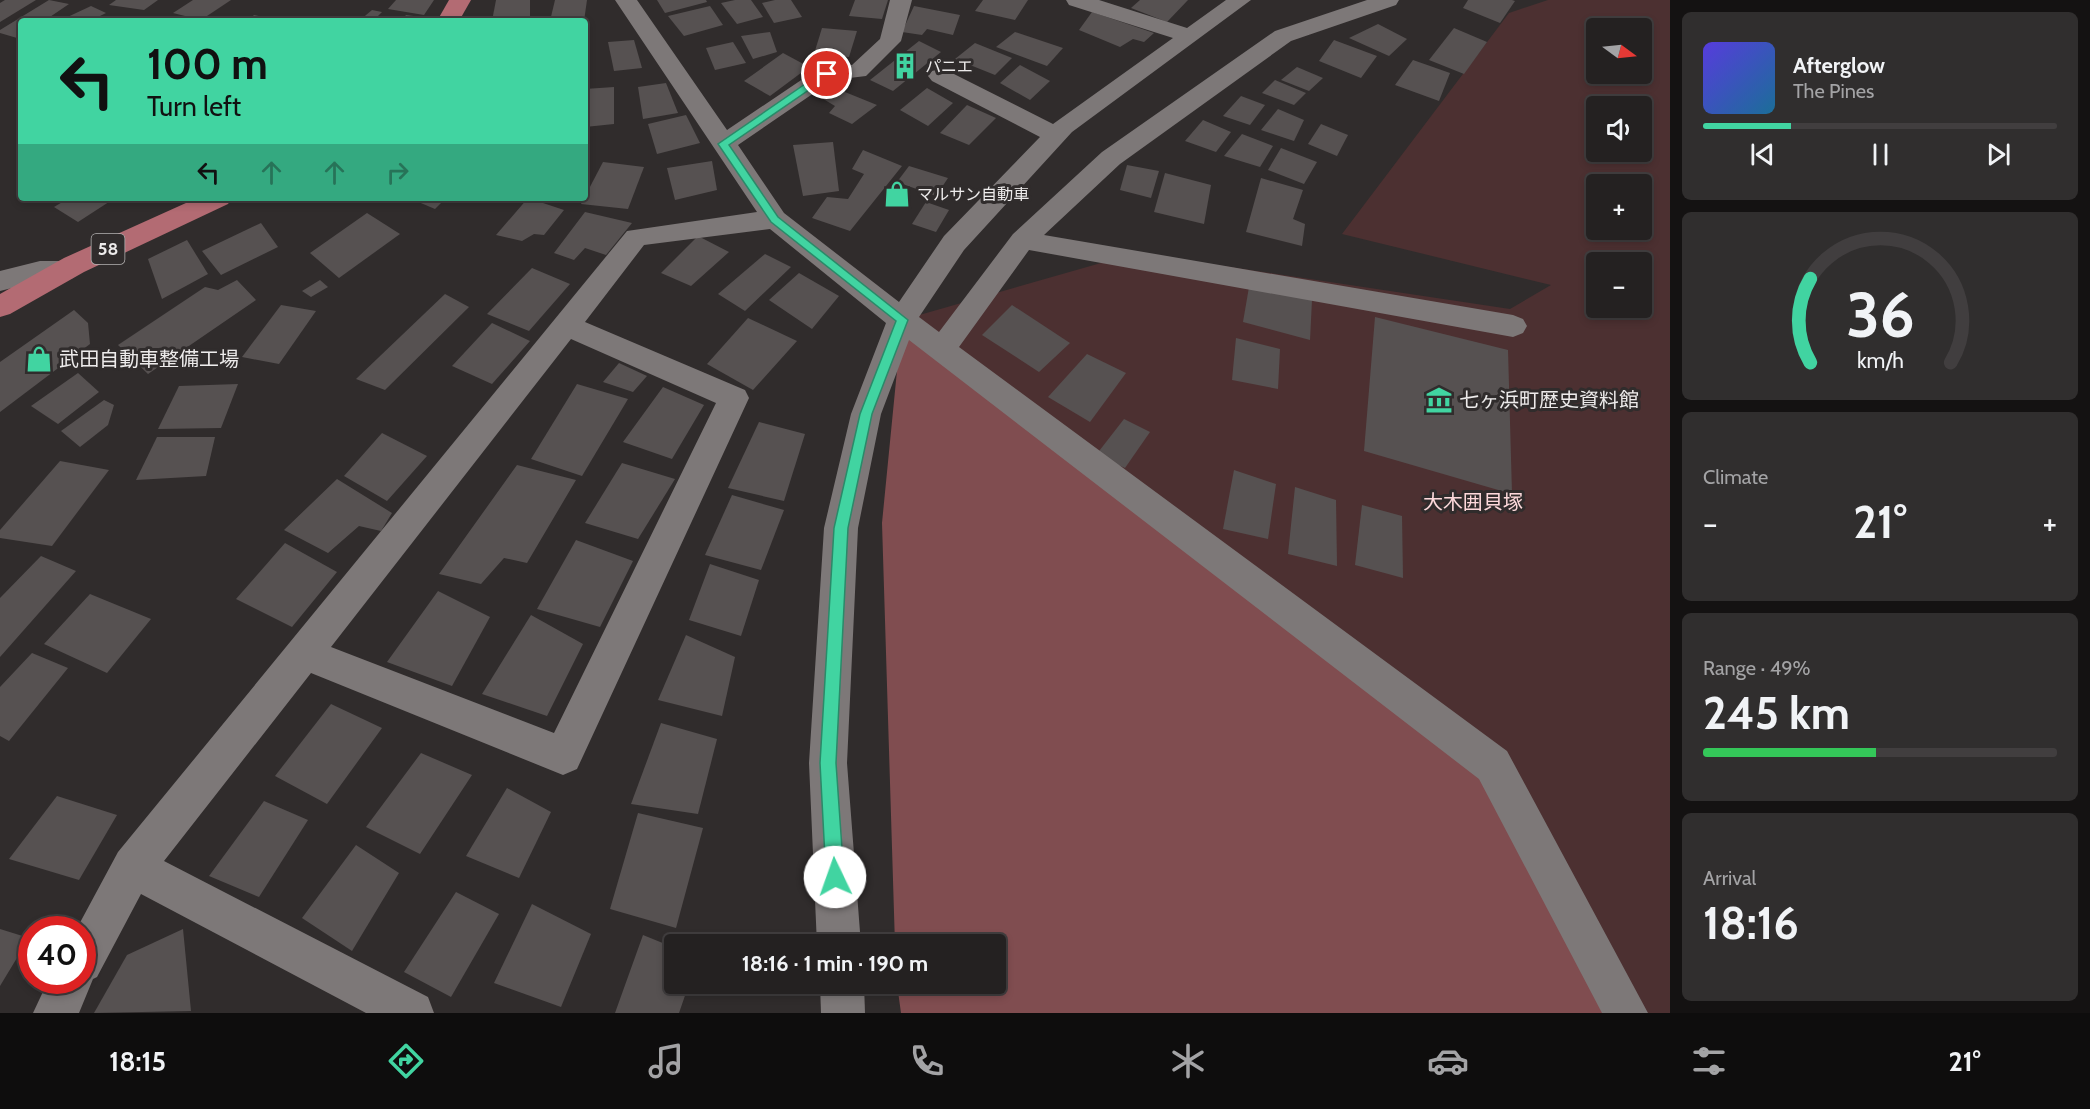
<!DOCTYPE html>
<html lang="en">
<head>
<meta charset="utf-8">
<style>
  :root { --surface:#242121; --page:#302e2e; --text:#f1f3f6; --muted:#a3a3a5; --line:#413e3f; --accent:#41d4a1 }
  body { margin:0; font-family:Cabin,"Noto Sans JP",sans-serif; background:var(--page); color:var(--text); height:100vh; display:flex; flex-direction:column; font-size:22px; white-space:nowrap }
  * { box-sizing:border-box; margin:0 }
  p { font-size:20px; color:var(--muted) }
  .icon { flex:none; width:33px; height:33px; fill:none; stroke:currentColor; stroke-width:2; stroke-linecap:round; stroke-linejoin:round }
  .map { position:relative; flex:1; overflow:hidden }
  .panel { display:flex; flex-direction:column; gap:12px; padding:12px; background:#141212; width:420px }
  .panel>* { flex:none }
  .banner { position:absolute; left:18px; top:18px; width:570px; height:183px; border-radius:6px; box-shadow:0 3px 9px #0003,0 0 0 2px var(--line); background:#41d4a1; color:#111; overflow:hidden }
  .needle { width:39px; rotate:105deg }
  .fabs { position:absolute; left:1586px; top:18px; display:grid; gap:12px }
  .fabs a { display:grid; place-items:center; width:66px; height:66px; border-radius:6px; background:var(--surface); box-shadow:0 3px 9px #0003,0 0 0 2px var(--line); font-size:30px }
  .speed { position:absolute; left:18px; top:916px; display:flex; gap:12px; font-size:30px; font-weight:700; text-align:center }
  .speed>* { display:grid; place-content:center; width:78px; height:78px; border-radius:50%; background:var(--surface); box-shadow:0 3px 9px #0003,0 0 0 2px var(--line); line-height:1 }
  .speed .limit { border:9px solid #d22; background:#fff; color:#111 }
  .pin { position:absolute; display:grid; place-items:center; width:51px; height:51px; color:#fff; margin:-26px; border:3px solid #fff; border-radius:50%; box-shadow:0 2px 6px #0007 }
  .me { position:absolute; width:66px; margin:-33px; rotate:357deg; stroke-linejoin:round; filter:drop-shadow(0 0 4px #0008) }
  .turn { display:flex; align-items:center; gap:21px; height:126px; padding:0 30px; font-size:27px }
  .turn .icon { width:78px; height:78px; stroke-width:2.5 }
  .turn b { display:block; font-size:42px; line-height:51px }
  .lanes { display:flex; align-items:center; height:57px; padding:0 30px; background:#0003; justify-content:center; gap:30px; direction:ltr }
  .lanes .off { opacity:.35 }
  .big { font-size:45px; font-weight:700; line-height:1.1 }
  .panel .widget { flex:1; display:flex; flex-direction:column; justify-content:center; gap:9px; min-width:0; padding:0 21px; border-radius:9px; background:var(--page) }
  .panel .dial { align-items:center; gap:0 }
  .dial svg { height:156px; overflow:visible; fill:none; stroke:var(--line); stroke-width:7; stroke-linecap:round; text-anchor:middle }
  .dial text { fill:var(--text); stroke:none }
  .song { display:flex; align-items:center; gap:18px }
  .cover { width:72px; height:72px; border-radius:9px; background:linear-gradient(135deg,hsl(250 70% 55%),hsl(200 70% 35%)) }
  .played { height:6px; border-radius:3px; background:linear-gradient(90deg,var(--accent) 25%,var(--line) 25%) }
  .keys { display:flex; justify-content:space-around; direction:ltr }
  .heat { display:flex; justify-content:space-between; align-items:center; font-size:33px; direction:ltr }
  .charge { height:9px; border-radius:4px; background:linear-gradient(90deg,#34c759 49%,var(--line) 0) }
  .trip { position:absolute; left:664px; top:934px; width:342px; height:60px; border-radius:6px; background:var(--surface); box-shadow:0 3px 9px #0003,0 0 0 2px var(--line); font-weight:700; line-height:60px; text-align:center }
  .menu { display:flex; height:96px; justify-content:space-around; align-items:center; background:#0e0d0d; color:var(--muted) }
  .menu .icon { width:42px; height:42px }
  .menu .on { color:var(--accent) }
  .menu b { font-size:27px; color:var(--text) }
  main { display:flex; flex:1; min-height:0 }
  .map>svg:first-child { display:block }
  .green { fill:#4c3031; fill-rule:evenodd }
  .forest { fill:#804d50 }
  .building { fill:#565151 }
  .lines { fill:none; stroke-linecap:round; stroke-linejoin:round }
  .minor { fill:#7d7878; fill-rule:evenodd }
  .major { fill:#b36b73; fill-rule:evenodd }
  .route { fill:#41d4a1; stroke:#2a8a69; stroke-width:1.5 }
  .labels { text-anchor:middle; stroke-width:6; stroke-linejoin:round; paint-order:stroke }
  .far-poi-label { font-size:16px; fill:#edebeb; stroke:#302c2c; text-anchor:start }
  .shield { fill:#302c2c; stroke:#b4b2b2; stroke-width:1.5 }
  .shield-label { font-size:18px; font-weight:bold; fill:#edebeb }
  .poi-label { font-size:20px; fill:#edebeb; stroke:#302c2c; text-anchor:start }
  .park-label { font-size:20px; fill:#fdd9db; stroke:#302c2c }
</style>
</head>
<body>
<main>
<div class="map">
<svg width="1670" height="1013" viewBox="0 0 1670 1013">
  <rect width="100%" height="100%" fill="#302c2c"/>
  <!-- green -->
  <path class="green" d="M1548 0H1670V1013H1626L902 320 1136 253 1510 309 1551 285 1342 234 1509 13ZM1596 28H1641V74H1596ZM1596 106H1641V152H1596ZM1596 184H1641V230H1596ZM1596 262H1641V308H1596Z"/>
  <!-- forest -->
  <path class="forest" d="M902 320 1493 765 1626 1013H901L897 984H996V945H895L882 523Z"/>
  <!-- building -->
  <g class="building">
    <path d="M5 0H36L0 22V3Z"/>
    <path d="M49 0 69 4 44 21H21V36L17 38 0 33V30Z"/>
    <path d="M116 0H158L144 10 109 5Z"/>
    <path d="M193 0H231L201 20 173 13Z"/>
    <path d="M396 0H434L424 15 388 9Z"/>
    <path d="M496 0H530V18L492 21Z"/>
    <path d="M555 0H587L584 21H550Z"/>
    <path d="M657 0H706L707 2 665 13Z"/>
    <path d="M735 0H751L763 17 737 24 721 3Z"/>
    <path d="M775 0H791L802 17 774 23 762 3Z"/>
    <path d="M855 0H888L882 19 849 16Z"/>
    <path d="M983 0H1028L1015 20 975 11Z"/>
    <path d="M1140 0H1188L1167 22 1131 8Z"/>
    <path d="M1468 0H1512L1515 1 1500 23 1463 8Z"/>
    <path d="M91 6 106 13 90 21H59Z"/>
    <path d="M710 6 723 25 684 36 668 16Z"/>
    <path d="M914 6 960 15 953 35 927 29 922 35 902 32Z"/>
    <path d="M372 10 382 12 373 21H359Z"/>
    <path d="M1092 12 1154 33 1144 42 1133 39 1120 47 1079 30Z"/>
    <path d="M254 15 273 19 271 21H248Z"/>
    <path d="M406 15 436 19 401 21Z"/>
    <path d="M1378 24 1407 39 1389 56 1349 38Z"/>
    <path d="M822 28 857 31 849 57 814 54Z"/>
    <path d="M1454 28 1487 42 1464 74 1429 60Z"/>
    <path d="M770 32 777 52 753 59 741 36Z"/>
    <path d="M1015 32 1063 48 1047 66 996 47Z"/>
    <path d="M634 40 642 68 614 71 608 42Z"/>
    <path d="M1334 40 1377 56 1361 78 1319 61Z"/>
    <path d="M919 41 941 52 893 91 870 80Z"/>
    <path d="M733 42 746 63 715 70 706 48Z"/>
    <path d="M975 43 1012 58 995 75 955 59Z"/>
    <path d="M783 53 809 67 770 96 744 81Z"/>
    <path d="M1413 60 1450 73 1439 101 1395 85Z"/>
    <path d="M1020 65 1050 81 1030 100 1000 83Z"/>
    <path d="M1297 67 1323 78 1309 91 1281 80Z"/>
    <path d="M828 77 847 85 840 90 877 105 852 124 829 113 835 106 810 91Z"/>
    <path d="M1275 80 1306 93 1294 105 1262 93Z"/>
    <path d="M666 83 678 113 643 119 638 87Z"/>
    <path d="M614 87V124L585 127V89Z"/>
    <path d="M927 88 953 103 928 126 900 110Z"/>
    <path d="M1241 96 1265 105 1250 125 1223 116Z"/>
    <path d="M967 105 996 118 969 145 940 133Z"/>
    <path d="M1278 109 1304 120 1294 141 1261 130Z"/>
    <path d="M686 115 700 143 657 154 648 124Z"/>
    <path d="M1203 120 1231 132 1216 152 1185 141Z"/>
    <path d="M1321 124 1348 135 1337 156 1308 144Z"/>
    <path d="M1242 134 1273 146 1260 167 1224 156Z"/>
    <path d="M833 142 839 191 803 196 793 145Z"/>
    <path d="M1281 148 1317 162 1304 184 1268 170Z"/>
    <path d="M863 150 902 166 850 231 812 218 827 197 848 199 864 174 852 169Z"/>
    <path d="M712 161 717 190 675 200 667 168Z"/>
    <path d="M603 162 644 167 628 209 581 204Z"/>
    <path d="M1127 165 1159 171 1151 198 1120 190Z"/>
    <path d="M909 166 948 178 936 196 897 182Z"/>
    <path d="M1165 173 1211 185 1204 224 1154 212Z"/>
    <path d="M1261 178 1303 190 1293 219 1305 224 1302 246 1246 232Z"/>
    <path d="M69 198H115L78 222 54 207Z"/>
    <path d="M409 198H446L435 209Z"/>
    <path d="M528 198 564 210 544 235 534 234 522 241 496 235Z"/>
    <path d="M926 202 949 210 936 232 912 224Z"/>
    <path d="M585 212 632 223 606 255 585 248 574 260 554 253Z"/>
    <path d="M367 213 400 234 339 278 310 253Z"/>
    <path d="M261 223 278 247 221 275 202 251Z"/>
    <path d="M698 236 729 252 691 286 661 273Z"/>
    <path d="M187 240 208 274 162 299 148 259Z"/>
    <path d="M765 254 791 267 745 311 718 294Z"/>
    <path d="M532 268 570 284 529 331 487 314Z"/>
    <path d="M799 273 839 296 812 329 769 300Z"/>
    <path d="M237 280 256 300 148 374 118 345 205 287 218 290Z"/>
    <path d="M320 280 328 287 311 297 302 291Z"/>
    <path d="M1249 287 1312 300 1310 340 1243 322Z"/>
    <path d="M445 294 469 307 385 390 356 379Z"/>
    <path d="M281 305 316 311 279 364 242 357Z"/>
    <path d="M1012 305 1070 343 1039 372 982 335Z"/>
    <path d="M74 310 88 323 90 344 0 412V362Z"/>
    <path d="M1375 317 1508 350 1512 494 1364 451Z"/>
    <path d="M748 318 797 341 753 390 707 364Z"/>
    <path d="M492 323 530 341 492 384 452 366Z"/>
    <path d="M1236 338 1280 349 1278 389 1232 380Z"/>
    <path d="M1087 354 1126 373 1090 422 1048 397Z"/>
    <path d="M619 363 647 376 633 392 603 382Z"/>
    <path d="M78 373 99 392 58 424 31 406Z"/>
    <path d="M238 384 221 428 158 429 179 386Z"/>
    <path d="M577 384 628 399 582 476 531 459Z"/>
    <path d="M663 387 704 405 672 459 623 442Z"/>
    <path d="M104 400 114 405 108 425 80 447 61 431Z"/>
    <path d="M1124 419 1150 432 1125 468 1096 455Z"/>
    <path d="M759 422 805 434 784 501 728 488Z"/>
    <path d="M382 433 427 456 387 501 344 476Z"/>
    <path d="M157 437H215L206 476 136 480Z"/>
    <path d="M60 461 109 470 52 546 0 538V530Z"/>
    <path d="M622 463 675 479 638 539 585 523Z"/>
    <path d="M517 465 576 480 527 563 504 558 481 584 439 574Z"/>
    <path d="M1234 470 1276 484 1268 539 1223 529Z"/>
    <path d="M337 479 392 513 381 531 359 526 328 553 284 530Z"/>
    <path d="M1295 487 1336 500 1337 566 1288 554Z"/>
    <path d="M732 495 784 510 761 570 705 555Z"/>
    <path d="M1362 505 1402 516 1403 578 1355 565Z"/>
    <path d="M576 540 633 561 600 627 537 609Z"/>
    <path d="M285 543 337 572 292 627 236 599Z"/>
    <path d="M41 556 76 571 0 657V598Z"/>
    <path d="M710 564 759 580 741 636 689 620Z"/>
    <path d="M438 591 490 617 452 686 387 662Z"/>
    <path d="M90 594 151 619 107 673 44 644Z"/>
    <path d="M531 615 583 644 547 716 482 694Z"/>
    <path d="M686 635 735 657 722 716 658 700Z"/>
    <path d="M32 653 68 668 9 741 0 736V687Z"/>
    <path d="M331 704 382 728 327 804 275 776Z"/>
    <path d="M661 723 717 739 698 814 631 804Z"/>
    <path d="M421 753 472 775 420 854 366 827Z"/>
    <path d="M507 788 551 812 519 878 466 856Z"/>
    <path d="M57 796 117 815 79 880 9 859Z"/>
    <path d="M264 801 308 820 259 897 209 876Z"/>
    <path d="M638 813 703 828 676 928 610 909Z"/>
    <path d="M356 845 399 873 352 951 302 918Z"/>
    <path d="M456 892 499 914 451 997 404 972Z"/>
    <path d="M532 904 591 934 561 1007 494 983Z"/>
    <path d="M0 929 29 938 0 986Z"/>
    <path d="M183 929 191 1011 94 1013 127 955Z"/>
    <path d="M643 935 675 948V984H689L679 1013H615Z"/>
  </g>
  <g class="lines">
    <!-- minor -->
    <g class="minor">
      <path d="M615 0H637L727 130 819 68 852 65 880 39 890 0H912L901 41 866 76 833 80 738 145 784 213 899 302 944 236 1040 137 932 81 928 76 932 71 940 69 948 71 1053 124 1173 38 1069 5 1066 0H1099L1187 28 1226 0H1251L1072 132 964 250 919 317 939 332 1013 234 1102 152 1275 31 1367 0H1399L1396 5 1291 41 1120 164 1044 235 1513 315 1523 319 1527 326 1523 333 1513 337 1029 250 959 347 1507 751 1648 1013H1602L1479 779 909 340 881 414 858 528 847 763 861 945H817L809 763 824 528 851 414 886 323 770 229 644 245 585 322 745 390 749 398 577 769 563 775 311 673 164 861 428 997 434 1013H366L141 894 97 977 93 979 79 1013H33L48 981H82V930H76L118 852 627 231 757 212ZM571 339 716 403 554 733 331 647Z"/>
      <path d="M40 261H63L73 264 77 271 73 278 63 281H40L0 291V271Z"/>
      <path d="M820 984H864L865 1013H821Z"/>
    </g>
    <!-- major -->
    <g class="major">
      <path d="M449 0H471L459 21H437Z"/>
      <path d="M197 198H232L228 204 84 272 10 314 0 317V294L64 258Z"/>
    </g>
  </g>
  <!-- route -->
  <path class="route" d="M824 71 832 74 729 145 778 217 908 320 872 414 848 528 836 763 844 877 841 883 835 885 829 883 826 877 820 763 834 528 860 414 896 321 771 222 718 144Z"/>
  <!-- icons -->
  <defs>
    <g id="building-bare" transform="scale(2.07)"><path d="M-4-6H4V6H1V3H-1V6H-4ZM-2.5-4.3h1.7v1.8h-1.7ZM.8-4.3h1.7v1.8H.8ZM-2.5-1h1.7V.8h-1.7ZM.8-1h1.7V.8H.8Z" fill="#41d4a1" stroke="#302c2c" stroke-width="2.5" paint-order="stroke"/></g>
    <g id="shop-bare" transform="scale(2.07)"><path d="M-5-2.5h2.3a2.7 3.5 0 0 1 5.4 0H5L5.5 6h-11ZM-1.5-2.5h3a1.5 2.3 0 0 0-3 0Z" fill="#41d4a1" stroke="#302c2c" stroke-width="2.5" paint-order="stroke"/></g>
    <g id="museum-bare" transform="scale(2.07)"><path d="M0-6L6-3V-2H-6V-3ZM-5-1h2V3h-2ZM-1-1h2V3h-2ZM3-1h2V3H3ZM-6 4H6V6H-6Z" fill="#41d4a1" stroke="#302c2c" stroke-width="2.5" paint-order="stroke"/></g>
  </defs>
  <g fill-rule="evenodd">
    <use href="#building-bare" x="905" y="66"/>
    <use href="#shop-bare" x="897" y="194"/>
    <use href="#shop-bare" x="39" y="359"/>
    <use href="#museum-bare" x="1439" y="400"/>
  </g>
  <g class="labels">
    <!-- far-poi labels -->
    <g class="far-poi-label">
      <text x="925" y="72">パニエ</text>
      <text x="917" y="200">マルサン自動車</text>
    </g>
    <!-- shield labels -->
    <rect class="shield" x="91.5" y="234" width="33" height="30" rx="4.5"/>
    <g class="shield-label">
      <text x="108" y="255">58</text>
    </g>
    <!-- poi labels -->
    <g class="poi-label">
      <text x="59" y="366">武田自動車整備工場</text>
      <text x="1459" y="407">七ヶ浜町歴史資料館</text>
    </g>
    <!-- park labels -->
    <g class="park-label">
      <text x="1473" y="509">大木囲貝塚</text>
    </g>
  </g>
</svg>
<div class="fabs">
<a><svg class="needle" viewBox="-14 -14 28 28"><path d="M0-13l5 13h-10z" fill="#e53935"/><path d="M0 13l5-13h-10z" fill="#a3a3a5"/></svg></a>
<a><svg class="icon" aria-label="sound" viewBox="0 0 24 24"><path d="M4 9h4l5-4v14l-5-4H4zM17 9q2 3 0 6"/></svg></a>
<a>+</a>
<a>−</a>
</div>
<div class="speed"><div class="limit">40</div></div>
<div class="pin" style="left:827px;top:74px;background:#d93025"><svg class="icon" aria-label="arrive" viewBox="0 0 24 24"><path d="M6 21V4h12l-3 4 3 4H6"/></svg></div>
<svg class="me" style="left:835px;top:877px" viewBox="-20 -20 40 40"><circle r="19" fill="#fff"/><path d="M0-13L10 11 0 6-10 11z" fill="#41d4a1"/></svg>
<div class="trip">18:16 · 1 min · 190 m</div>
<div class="banner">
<div class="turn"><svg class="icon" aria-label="left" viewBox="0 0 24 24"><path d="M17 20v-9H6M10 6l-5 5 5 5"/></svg><div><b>100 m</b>Turn left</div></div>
<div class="lanes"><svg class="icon" aria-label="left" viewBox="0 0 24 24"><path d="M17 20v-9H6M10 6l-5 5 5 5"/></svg><svg class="icon off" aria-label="ahead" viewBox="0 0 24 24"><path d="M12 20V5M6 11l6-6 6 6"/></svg><svg class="icon off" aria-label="ahead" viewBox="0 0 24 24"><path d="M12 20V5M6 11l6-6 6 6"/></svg><svg class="icon off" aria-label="right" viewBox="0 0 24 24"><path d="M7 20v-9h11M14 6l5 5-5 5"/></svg></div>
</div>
</div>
<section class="panel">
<div class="widget">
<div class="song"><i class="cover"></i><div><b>Afterglow</b><p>The Pines</p></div></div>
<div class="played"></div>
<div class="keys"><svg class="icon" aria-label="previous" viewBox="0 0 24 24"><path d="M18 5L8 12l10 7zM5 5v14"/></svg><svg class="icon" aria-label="pause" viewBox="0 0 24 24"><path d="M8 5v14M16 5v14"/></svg><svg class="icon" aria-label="next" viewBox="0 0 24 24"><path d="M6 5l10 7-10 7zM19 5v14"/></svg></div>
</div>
<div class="widget dial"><svg viewBox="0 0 100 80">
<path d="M14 69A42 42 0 1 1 86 69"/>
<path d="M14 69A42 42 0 0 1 14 26" stroke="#41d4a1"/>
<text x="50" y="56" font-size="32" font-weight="700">36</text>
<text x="50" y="72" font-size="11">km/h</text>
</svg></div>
<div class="widget"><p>Climate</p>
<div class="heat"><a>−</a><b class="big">21°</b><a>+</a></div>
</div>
<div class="widget"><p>Range · 49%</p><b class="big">245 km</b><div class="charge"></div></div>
<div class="widget"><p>Arrival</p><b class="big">18:16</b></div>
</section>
</main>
<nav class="menu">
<b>18:15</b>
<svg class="icon on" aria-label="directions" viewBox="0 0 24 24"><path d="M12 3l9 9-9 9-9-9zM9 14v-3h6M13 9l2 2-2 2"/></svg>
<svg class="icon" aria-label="music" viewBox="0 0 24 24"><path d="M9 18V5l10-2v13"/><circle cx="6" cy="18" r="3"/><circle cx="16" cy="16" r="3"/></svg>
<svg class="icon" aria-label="phone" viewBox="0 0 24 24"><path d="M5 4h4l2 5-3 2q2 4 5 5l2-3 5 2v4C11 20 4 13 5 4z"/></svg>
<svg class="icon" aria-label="climate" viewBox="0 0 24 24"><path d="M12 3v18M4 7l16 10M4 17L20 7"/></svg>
<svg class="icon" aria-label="car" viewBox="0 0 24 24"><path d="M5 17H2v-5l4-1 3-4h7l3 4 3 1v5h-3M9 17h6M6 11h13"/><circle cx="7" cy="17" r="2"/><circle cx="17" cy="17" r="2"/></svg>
<svg class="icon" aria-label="filters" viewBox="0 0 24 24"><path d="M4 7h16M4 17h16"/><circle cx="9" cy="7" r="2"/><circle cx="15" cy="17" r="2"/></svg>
<b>21°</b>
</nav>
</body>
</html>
